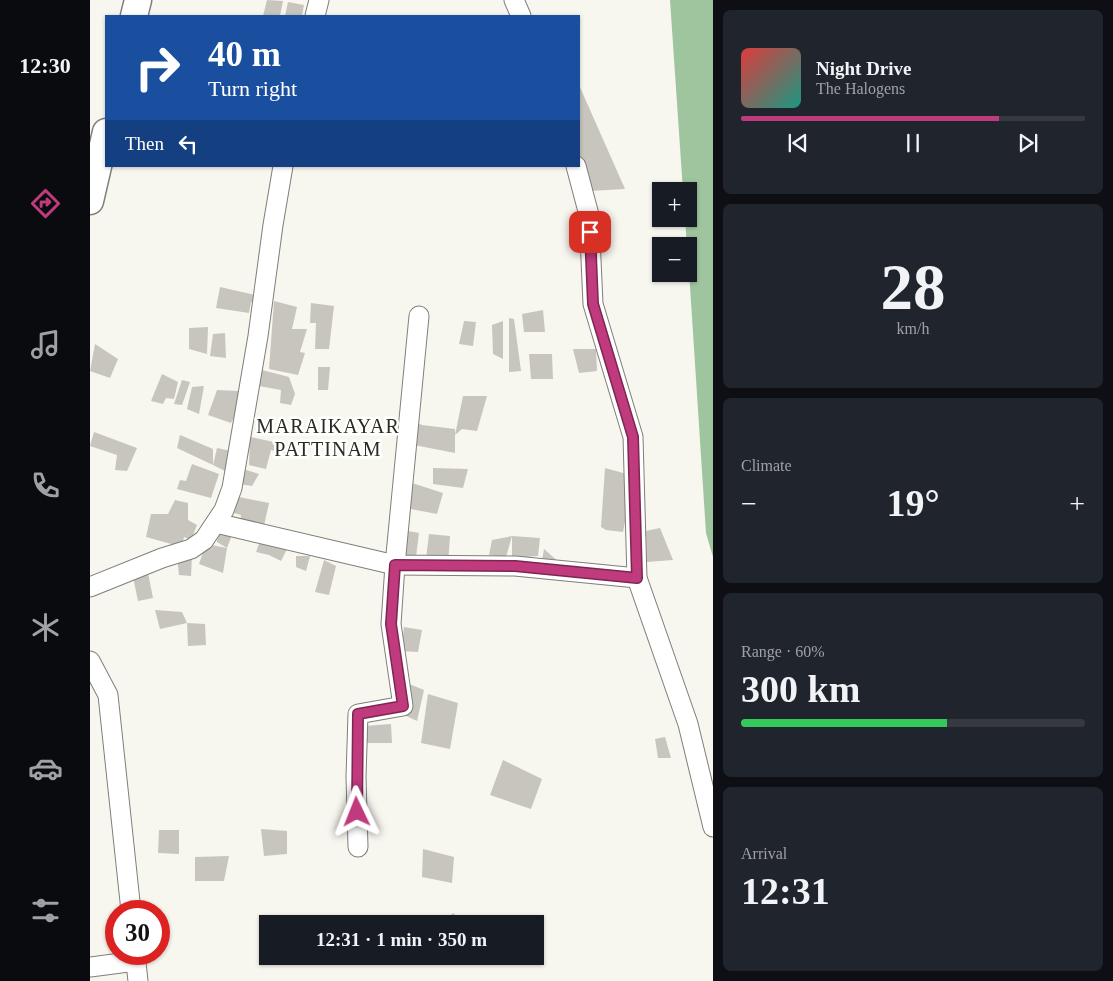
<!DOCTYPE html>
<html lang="en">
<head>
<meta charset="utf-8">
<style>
  :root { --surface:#171b24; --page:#20242c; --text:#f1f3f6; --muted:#9ea1a6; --line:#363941; --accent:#c03b7d }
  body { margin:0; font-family:"Times New Roman",serif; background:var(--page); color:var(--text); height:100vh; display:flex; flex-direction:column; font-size:19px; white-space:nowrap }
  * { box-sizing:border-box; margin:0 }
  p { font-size:16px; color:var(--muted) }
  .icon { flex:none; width:28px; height:28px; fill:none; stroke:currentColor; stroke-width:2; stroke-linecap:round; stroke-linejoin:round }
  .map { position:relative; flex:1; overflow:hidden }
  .panel { display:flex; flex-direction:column; gap:10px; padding:10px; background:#0d0f14; width:400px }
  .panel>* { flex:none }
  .top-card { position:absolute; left:15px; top:15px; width:475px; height:152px; border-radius:0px; box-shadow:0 1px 4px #0004; background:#1a4fa0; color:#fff; overflow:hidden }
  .fabs { position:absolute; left:562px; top:182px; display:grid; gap:10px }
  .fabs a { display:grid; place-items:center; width:45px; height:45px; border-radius:0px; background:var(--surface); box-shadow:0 1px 4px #0004; font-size:25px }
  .speed { position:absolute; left:15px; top:900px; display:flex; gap:10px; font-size:25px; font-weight:700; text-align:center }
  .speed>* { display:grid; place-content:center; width:65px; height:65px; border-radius:50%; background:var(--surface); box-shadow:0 1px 4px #0004; line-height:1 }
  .speed .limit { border:8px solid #d22; background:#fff; color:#111 }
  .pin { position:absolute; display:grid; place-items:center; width:42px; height:42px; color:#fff; margin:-21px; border-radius:10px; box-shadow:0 2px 8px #0006 }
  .me { position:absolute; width:55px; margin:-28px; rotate:358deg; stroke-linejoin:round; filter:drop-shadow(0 0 4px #0008) }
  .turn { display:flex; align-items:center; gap:18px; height:105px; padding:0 20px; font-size:22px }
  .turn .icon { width:65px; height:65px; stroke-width:2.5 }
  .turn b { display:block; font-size:35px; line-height:42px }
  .then { display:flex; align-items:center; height:48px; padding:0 20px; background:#0003; gap:10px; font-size:19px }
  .big { font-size:38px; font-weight:700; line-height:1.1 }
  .panel .card { flex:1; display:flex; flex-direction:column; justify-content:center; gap:8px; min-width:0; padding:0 18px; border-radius:8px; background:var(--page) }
  .panel .dial { align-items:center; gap:0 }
  .dial b { font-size:65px; line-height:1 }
  .song { display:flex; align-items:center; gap:15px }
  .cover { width:60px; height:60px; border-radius:8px; background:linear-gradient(135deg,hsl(0 70% 55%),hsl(170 70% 35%)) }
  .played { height:5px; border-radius:2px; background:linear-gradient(90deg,var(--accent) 75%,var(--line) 75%) }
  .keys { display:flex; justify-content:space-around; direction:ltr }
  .heat { display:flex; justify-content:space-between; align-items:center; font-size:28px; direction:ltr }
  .charge { height:8px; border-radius:4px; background:linear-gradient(90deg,#34c759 60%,var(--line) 0) }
  .trip { position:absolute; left:169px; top:915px; width:285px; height:50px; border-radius:0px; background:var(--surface); box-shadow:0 1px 4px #0004; font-weight:700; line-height:50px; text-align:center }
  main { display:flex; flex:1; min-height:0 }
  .tab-bar { display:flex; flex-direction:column; width:90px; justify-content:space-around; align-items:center; background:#090b0e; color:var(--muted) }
  .tab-bar .icon { width:35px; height:35px }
  .tab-bar .current { color:var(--accent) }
  .tab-bar b { font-size:22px; color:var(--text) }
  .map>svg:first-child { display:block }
  .water { fill:#9fc59f }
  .building { fill:#c8c5bf }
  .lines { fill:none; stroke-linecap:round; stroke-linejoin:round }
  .street-casing { stroke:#7f7e78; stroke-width:21 }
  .secondary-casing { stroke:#7f7e78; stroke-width:29 }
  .street { stroke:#fff; stroke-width:19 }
  .secondary { stroke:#fff; stroke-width:26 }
  .route-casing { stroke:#7d2651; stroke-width:12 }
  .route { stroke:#c03b7d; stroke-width:9 }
  .labels { text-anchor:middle; stroke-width:5; stroke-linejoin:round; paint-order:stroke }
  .quarter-label { font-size:20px; letter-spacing:1px; fill:#2b2b26; stroke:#fffffe }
</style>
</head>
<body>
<main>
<nav class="tab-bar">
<b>12:30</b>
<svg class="icon current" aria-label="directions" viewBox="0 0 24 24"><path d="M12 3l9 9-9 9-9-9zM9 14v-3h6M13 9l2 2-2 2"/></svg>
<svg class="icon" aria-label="music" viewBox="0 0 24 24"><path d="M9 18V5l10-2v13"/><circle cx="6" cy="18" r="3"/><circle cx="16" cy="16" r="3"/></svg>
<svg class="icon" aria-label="phone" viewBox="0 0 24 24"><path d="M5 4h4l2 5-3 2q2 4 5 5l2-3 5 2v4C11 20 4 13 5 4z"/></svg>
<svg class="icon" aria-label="climate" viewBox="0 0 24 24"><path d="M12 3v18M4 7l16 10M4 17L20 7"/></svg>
<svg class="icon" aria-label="car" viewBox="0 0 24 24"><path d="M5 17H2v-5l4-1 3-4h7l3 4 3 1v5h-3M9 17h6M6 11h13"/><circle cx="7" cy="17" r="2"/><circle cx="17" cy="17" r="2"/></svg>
<svg class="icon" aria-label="filters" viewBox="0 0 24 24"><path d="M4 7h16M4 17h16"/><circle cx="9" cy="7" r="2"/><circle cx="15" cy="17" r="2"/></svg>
</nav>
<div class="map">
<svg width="623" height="981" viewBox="0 0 623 981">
  <rect width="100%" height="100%" fill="#f7f6ef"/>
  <!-- water -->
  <path class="water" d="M580 0H623V557L616 533 599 271V246H597L595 219H599V191H593Z"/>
  <!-- building -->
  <g class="building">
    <path d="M177 0 193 1 190 16H173Z"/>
    <path d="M198 2 214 5 212 16H195Z"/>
    <path d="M489 85 535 189 499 191 489 154Z"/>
    <path d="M130 287 165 295V303L161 302 159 313 126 308Z"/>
    <path d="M184 301 207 307 202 329H217L210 352 215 353 208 375 179 369Z"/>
    <path d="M221 303 244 306 239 349H225L226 323H220Z"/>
    <path d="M453 310 455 332H434L432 314Z"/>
    <path d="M419 318 424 319 431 371 419 372Z"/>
    <path d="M374 321 386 322 383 346 369 344Z"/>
    <path d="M413 321V359L403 354 402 325Z"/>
    <path d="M118 327 117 354 99 349V328Z"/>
    <path d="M135 333 136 358 120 356 123 334Z"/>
    <path d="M5 344 28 359 20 378 0 371Z"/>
    <path d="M483 349H506L507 371 489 373Z"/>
    <path d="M439 354H462L463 379H441Z"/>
    <path d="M228 367H240L238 390H228Z"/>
    <path d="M172 370 199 377 205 394 201 405 190 403 191 390 169 386Z"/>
    <path d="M72 374 88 382 84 399 76 398 73 404 61 401Z"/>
    <path d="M92 380 100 382 92 405 84 404Z"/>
    <path d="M114 386 109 414 97 409 102 387Z"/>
    <path d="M127 390 149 391 156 394 141 423 118 415Z"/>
    <path d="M373 396H397L387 431 372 429 365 435Z"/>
    <path d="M325 422 332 425 365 429V453L324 445Z"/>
    <path d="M4 432 47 448 37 471 25 470 27 455 0 446Z"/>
    <path d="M90 435 123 449V465L87 448Z"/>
    <path d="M160 437 198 445 196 454 181 450 176 469 159 465Z"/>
    <path d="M127 448 141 451 135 471 123 465Z"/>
    <path d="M102 464 129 474 121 498 87 489 90 480 96 481Z"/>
    <path d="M343 468 378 469 373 488 343 484Z"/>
    <path d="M515 468 544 476 533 532 516 530 511 527Z"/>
    <path d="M153 469 169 474 162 486 150 484Z"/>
    <path d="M319 482 353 493 347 514 310 507Z"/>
    <path d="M149 497 179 503 173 530 150 529 151 515 144 513Z"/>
    <path d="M85 500 98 503V520L107 525 101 540 94 537 92 547 56 537 61 514H78Z"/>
    <path d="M570 528 583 560 557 562 556 531Z"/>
    <path d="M308 529 329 533 326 557 310 555Z"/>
    <path d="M128 530 142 535 137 548 127 542Z"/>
    <path d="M339 534 360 536 358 565 336 559Z"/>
    <path d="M422 536 450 538 448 556 422 558V536L416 557 399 555 402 540Z"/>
    <path d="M170 541 197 549 191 561 179 555 166 552Z"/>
    <path d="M116 544 137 548 133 573 109 564Z"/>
    <path d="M454 549 471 564 452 560Z"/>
    <path d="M87 556H102L101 576 89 575Z"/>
    <path d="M206 556H220L216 571 206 567Z"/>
    <path d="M234 560 246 566 239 595 225 592Z"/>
    <path d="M58 573 63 598 48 601 43 577Z"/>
    <path d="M65 610 92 612 97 623 115 624 116 645 98 646 97 623 70 629Z"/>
    <path d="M314 627 332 630 328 652 311 651Z"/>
    <path d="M319 684 334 690 327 721 312 714Z"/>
    <path d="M338 694 368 703 360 749 331 743Z"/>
    <path d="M301 724 302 743H274V726Z"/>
    <path d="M575 737 581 758H568L565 739Z"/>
    <path d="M413 760 452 779 441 809 400 795Z"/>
    <path d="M171 829 197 831V854L174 856Z"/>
    <path d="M69 830H89V854L68 853Z"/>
    <path d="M333 849 364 857 362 883 332 877Z"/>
    <path d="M139 856 134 881H105V857Z"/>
    <path d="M364 913 368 924H345Z"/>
  </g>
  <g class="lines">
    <!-- street casing -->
    <g class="street-casing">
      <g id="street">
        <path d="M424 0 431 16"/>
        <path d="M225 16 229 0"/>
        <path d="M486 166 499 215 503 304 543 437 547 578 598 724 623 827"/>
        <path d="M126 523 305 565 425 566 547 578"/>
        <path d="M0 587 72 558 101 549 114 540 134 510 142 488 168 336 183 225 193 166"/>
        <path d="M0 661 18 695 41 911"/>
        <path d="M268 847 266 777 268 714 313 706 301 624 305 565 329 316"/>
        <path d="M45 954 48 981"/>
        <path d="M0 967 46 961"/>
      </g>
    </g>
    <!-- secondary casing -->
    <g class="secondary-casing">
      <g id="secondary">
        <path d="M44 16 48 0"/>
        <path d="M0 201 16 132"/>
      </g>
    </g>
    <!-- street -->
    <use href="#street" class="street"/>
    <!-- secondary -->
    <use href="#secondary" class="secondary"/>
  </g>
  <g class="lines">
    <!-- route casing -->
    <g class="route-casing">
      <path id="route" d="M267 812 268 714 313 706 301 624 305 565 425 566 547 578 543 437 503 304 500 232"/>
    </g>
    <!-- route -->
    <use href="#route" class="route"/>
  </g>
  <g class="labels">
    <!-- quarter labels -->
    <g class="quarter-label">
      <text x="238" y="433">MARAIKAYAR<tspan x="238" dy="23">PATTINAM</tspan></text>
    </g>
  </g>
</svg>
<div class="fabs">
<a>+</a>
<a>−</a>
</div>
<div class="speed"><div class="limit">30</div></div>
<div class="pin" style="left:500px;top:232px;background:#d93025"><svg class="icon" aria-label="arrive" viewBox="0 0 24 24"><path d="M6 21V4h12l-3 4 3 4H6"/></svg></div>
<svg class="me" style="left:267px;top:812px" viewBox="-20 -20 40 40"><path d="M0-17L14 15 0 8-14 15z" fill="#c03b7d" stroke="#fff" stroke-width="4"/></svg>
<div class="trip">12:31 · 1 min · 350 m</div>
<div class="top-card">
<div class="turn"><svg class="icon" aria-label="right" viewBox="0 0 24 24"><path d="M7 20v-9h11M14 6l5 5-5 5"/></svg><div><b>40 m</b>Turn right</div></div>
<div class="then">Then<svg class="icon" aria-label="left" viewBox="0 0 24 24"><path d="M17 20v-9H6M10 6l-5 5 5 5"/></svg></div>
</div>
</div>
<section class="panel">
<div class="card">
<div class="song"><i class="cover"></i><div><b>Night Drive</b><p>The Halogens</p></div></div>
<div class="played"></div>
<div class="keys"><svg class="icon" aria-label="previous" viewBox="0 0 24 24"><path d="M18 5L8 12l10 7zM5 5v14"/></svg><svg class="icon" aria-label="pause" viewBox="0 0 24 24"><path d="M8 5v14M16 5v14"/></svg><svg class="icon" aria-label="next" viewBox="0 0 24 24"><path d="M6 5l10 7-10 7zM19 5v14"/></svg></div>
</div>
<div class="card dial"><b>28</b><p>km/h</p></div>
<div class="card"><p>Climate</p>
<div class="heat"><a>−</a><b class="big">19°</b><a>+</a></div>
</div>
<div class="card"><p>Range · 60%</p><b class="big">300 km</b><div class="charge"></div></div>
<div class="card"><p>Arrival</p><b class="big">12:31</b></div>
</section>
</main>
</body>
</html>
